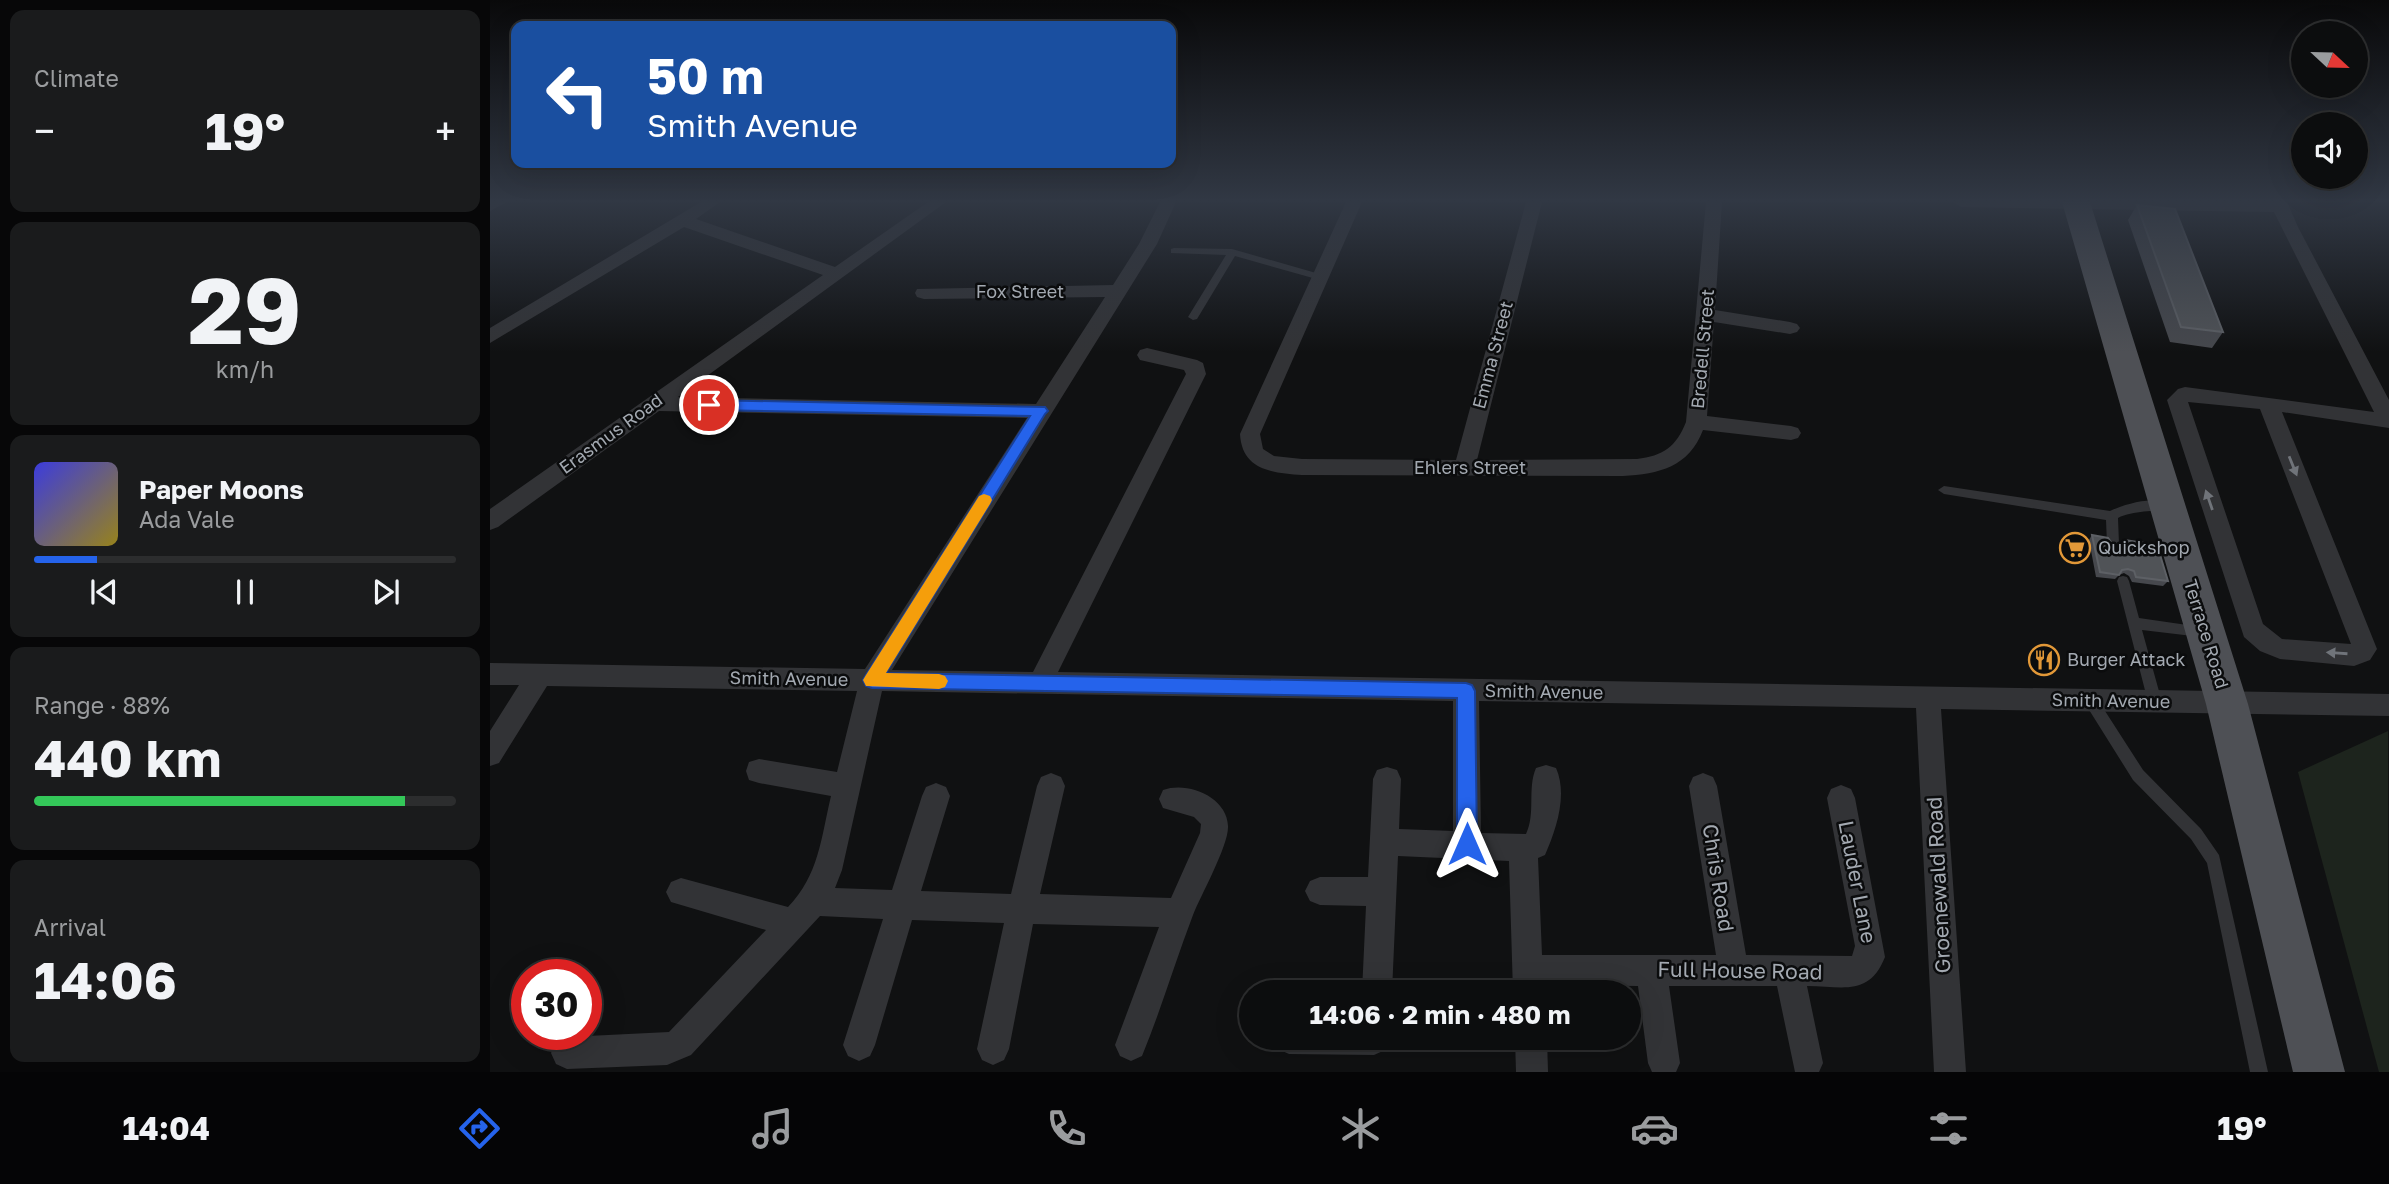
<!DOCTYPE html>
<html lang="en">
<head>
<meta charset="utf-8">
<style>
  :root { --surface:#0c0d0e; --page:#1a1b1c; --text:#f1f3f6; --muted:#9a9c9e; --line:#2c2d2e; --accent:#2563eb }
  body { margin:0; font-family:"Golos Text",sans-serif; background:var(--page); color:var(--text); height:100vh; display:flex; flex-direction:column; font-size:26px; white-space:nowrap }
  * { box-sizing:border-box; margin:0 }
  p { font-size:23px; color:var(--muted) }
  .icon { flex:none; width:38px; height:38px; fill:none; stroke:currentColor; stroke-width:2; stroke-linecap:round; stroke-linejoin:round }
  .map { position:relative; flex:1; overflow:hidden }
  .side { display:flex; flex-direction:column; gap:10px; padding:10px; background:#070708; width:490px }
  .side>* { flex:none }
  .hud { position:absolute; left:21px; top:21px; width:665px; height:147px; border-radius:14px; box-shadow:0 7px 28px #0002,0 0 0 2px var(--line); background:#1a4fa0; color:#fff; overflow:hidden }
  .needle { width:46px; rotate:112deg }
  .tools { position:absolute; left:1801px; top:21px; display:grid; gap:14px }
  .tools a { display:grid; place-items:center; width:77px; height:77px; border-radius:50%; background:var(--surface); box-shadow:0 7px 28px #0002,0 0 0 2px var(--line); font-size:35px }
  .speed { position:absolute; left:21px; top:959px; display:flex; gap:14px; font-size:35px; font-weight:700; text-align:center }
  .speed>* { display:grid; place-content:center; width:91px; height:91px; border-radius:50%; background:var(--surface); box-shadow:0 7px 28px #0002,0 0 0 2px var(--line); line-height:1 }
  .speed .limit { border:10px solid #d22; background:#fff; color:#111 }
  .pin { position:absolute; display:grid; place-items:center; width:60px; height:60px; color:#fff; margin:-30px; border:4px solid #fff; border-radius:50%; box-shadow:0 2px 7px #0007 }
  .me { position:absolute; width:77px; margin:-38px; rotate:0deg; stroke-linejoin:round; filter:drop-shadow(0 0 5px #0008) }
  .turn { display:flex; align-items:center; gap:24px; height:147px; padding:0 21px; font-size:32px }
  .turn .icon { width:91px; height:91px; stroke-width:2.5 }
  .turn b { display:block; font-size:49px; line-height:60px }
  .big { font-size:52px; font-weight:700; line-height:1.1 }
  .side .widget { flex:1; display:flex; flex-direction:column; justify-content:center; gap:10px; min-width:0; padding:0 24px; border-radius:14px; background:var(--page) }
  .side .dial { align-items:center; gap:0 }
  .dial b { font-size:91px; line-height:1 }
  .song { display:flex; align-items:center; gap:21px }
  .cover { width:84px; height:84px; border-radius:10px; background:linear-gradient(135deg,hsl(240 70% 55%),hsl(50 70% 35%)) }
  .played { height:7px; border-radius:4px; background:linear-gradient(90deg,var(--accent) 15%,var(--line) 15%) }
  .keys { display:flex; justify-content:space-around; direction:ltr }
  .heat { display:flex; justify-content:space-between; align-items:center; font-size:38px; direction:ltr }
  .charge { height:10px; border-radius:5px; background:linear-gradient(90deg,#34c759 88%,var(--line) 0) }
  .trip { position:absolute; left:749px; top:980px; width:402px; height:70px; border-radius:35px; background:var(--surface); box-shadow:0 7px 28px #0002,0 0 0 2px var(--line); font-weight:700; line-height:70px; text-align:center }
  .tabs { display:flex; height:112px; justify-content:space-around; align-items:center; background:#050506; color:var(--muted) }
  .tabs .icon { width:49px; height:49px }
  .tabs .selected { color:var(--accent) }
  .tabs b { font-size:32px; color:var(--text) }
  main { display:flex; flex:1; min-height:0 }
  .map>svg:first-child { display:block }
  .green { fill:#1d241d }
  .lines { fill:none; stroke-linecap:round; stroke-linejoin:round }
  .lane { fill:#323336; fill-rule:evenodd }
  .street { fill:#323336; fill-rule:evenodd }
  .primary { fill:#4e5055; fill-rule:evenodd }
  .wall { fill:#46484d }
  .building { fill:#505357; stroke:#5d6065; stroke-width:2 }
  .oneway { fill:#70747a }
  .route { fill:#2563eb; stroke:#184099; stroke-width:2 }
  .slow { fill:#f59e0b }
  .labels { text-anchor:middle; stroke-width:5; stroke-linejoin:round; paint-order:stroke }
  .street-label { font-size:18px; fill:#a3a9b1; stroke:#0b0c0d }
  .poi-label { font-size:18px; fill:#a3a9b1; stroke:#0b0c0d; text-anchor:start }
  .near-street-label { font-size:21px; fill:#a3a9b1; stroke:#0b0c0d }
</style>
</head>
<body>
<main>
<section class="side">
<div class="widget"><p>Climate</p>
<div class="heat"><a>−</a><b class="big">19°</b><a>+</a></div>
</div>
<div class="widget dial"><b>29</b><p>km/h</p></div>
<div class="widget">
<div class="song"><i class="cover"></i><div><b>Paper Moons</b><p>Ada Vale</p></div></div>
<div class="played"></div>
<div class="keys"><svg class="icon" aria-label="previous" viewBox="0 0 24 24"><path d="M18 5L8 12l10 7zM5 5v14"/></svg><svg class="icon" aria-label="pause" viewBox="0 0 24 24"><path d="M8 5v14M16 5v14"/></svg><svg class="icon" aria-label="next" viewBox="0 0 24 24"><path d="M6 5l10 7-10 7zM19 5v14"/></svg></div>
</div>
<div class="widget"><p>Range · 88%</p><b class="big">440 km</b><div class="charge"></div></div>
<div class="widget"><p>Arrival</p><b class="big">14:06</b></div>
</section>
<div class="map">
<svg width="1899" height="1072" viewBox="0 0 1899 1072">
  <rect width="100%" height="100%" fill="#101112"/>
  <!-- green -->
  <path class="green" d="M1898 731 1899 1072H1889L1808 772Z"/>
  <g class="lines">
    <!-- lane -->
    <g class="lane">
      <path d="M684 248 742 249 833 275 835 277 830 280 745 256 707 319 703 320 698 317 736 255 681 253V249Z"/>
      <path d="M1454 486 1620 511C1634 504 1668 494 1680 506 1672 513 1645 509 1628 518L1629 544 1627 547H1619L1617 544 1616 520 1454 494 1448 490Z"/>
      <path d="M1633 576 1637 577 1639 581 1649 618 1711 627 1716 628 1718 632 1716 636 1711 637 1652 630 1672 702 1670 706 1665 708 1660 706 1658 702 1627 581 1629 577Z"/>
      <path d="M1601 695 1606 697 1653 770 1711 829 1729 855 1778 1072H1760L1717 863 1701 839 1643 780 1596 705 1594 701 1596 697Z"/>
    </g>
    <!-- street -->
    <g class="street">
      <path d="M0 202H17L0 211Z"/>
      <path d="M211 202H230L206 219 345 267 438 202H456L188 397 546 404 615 297 434 299 427 297 425 293 427 289 623 285 649 244 670 202H686L667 244 402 670 543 672 696 374 694 370 650 360 647 355 650 350 657 348 707 360 713 363 716 374 568 672 1899 694V716L1451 709 1476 1072H1444L1426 708 989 701 991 833 1036 834C1046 813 1037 789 1046 768L1056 765 1066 768C1078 795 1066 830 1055 855L1048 858 1052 955H1226L1199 786 1203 777 1213 773 1223 777 1227 786 1256 955 1362 956 1365 946 1337 798 1341 789 1351 785 1361 789 1365 798 1395 957C1379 997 1353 986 1317 986L1333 1063 1329 1072H1305L1287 986H1179L1190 1063 1186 1072H1162L1158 1063 1148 986 1053 985V992H1023L1019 861 908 856 902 992H872L876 906 830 905 820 901 815 891 820 881 830 877H878L883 779 887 770 897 767 907 770 911 779 909 829 963 831V701L392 691 352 870 345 888 402 890 432 796 436 787 446 783 456 787 460 796 431 891 521 894 547 786 551 777 561 773 571 777 575 786 550 894 681 898 710 833 711 824 704 817 673 808 669 799 673 790C698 781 737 797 738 826 739 845 711 895 703 915 685 962 671 1010 652 1056L641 1061 630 1056 625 1045 669 927 543 924 519 1049 514 1060 503 1065 492 1060 487 1049 514 923 422 920 385 1045 380 1056 369 1061 358 1056 353 1045 393 919 330 916 201 1055 177 1065 77 1069 66 1064 61 1053 66 1042 77 1037 179 1032 276 930 181 902 176 892 181 882 191 878 298 907C329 875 331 838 341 796L269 783 259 780 256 771 259 762 269 759 347 772 367 691 57 686 9 763 0 766V731L29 685H0V663L375 669 537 418 169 411 8 527 0 530V509L333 275 194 227 0 343V328Z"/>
      <path d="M856 202H872L770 434 773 449 784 456 812 459 966 460 1036 202H1052L987 460 1147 459C1173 456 1186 447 1196 422L1216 202H1232L1225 310 1300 322 1307 324 1310 328 1307 332 1300 334 1224 322 1217 416 1301 426 1308 428 1311 433 1308 438 1301 440 1213 430C1199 467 1169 474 1133 476L812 475C782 473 752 470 750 434Z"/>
      <path d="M1463 202H1797L1808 227 1899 400V428L1792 412 1887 649 1880 660 1864 666 1790 659 1770 651 1754 637 1677 400 1688 389 1695 387 1884 412 1784 212 1471 207ZM1698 402 1770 409 1861 644 1792 639 1773 624Z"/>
      <path d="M783 1038H899L900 1039 895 1050 884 1055 799 1054 788 1049Z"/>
      <path d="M1025 1038H1057L1058 1072H1026Z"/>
    </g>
    <!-- primary -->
    <path class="primary" d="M1572 202H1600L1758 704 1855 1072H1803L1716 704Z"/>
  </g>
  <!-- wall -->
  <g class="wall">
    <path d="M1647 205 1733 332 1722 348 1680 342 1638 220Z"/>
    <path d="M1602 535 1623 545 1678 581 1673 586 1642 582 1639 576 1634 573 1629 575 1625 579 1606 577 1599 540Z"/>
  </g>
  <!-- building -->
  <g class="building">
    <path d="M1647 205 1685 209 1733 332 1691 327Z"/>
    <path d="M1602 535 1618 538 1623 545H1631L1635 540 1667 545 1678 581 1646 577 1644 571 1638 569 1632 570 1629 575 1610 572Z"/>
  </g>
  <!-- one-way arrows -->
  <defs><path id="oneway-solid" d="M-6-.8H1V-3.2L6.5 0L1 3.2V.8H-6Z" transform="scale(1.75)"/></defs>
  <g class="oneway">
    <use href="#oneway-solid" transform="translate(1803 466) rotate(68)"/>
    <use href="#oneway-solid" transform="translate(1719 500) rotate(-109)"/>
    <use href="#oneway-solid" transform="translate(1847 653) rotate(-176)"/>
  </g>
  <!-- sky -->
  <linearGradient id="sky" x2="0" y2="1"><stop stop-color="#09090a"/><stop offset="0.57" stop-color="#313844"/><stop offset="1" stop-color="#313844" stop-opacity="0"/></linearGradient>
  <rect width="1899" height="352" fill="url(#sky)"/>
  <!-- route -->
  <path class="route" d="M219 400 555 407 558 411 555 414 396 673 976 683 982 685 985 691 987 844 984 851 977 854 970 851 967 844V698L382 688 376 686 373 680 376 675 540 416 219 410 212 405Z"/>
  <!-- slow -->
  <path class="slow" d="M494 494 500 496 502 500 500 504 396 673 449 674 455 676 458 681 455 687 449 689 376 686 373 680 376 675 489 496Z"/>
  <!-- icons -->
  <defs>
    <g id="supermarket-ring" transform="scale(1.575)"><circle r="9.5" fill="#0b0c0d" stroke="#e29838" stroke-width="1.5"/><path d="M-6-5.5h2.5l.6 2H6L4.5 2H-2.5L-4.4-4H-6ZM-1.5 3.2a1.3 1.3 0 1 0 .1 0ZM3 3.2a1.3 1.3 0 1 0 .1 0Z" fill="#e29838"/></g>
    <g id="restaurant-ring" transform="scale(1.575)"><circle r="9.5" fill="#0b0c0d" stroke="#e29838" stroke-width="1.5"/><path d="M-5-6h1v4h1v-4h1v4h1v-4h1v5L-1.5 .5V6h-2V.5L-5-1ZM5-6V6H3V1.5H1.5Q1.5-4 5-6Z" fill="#e29838"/></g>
  </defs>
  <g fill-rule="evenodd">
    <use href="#supermarket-ring" x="1585" y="548"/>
    <use href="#restaurant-ring" x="1554" y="660"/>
  </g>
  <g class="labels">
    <!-- street labels -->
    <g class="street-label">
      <text x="530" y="298">Fox Street</text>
      <text transform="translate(1213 349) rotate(-85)" y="6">Bredell Street</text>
      <text transform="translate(1003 355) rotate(-75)" y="6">Emma Street</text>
      <text transform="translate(121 434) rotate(-36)" y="6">Erasmus Road</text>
      <text x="980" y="474">Ehlers Street</text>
      <text transform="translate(1716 634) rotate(73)" y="6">Terrace Road</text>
      <text transform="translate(299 679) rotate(1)" y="6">Smith Avenue</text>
      <text transform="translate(1054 692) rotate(1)" y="6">Smith Avenue</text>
      <text transform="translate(1621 701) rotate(1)" y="6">Smith Avenue</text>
    </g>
    <!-- poi labels -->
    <g class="poi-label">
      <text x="1608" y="554">Quickshop</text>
      <text x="1577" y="666">Burger Attack</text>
    </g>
    <!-- near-street labels -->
    <g class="near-street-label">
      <text transform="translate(1228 878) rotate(81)" y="7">Chris Road</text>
      <text transform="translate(1367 882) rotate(79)" y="7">Lauder Lane</text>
      <text transform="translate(1449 885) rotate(-93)" y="7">Groenewald Road</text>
      <text transform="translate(1250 971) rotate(1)" y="7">Full House Road</text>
    </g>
  </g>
</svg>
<div class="tools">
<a><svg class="needle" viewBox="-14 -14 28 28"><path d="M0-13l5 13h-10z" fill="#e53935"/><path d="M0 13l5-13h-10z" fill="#9a9c9e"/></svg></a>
<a><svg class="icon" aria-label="sound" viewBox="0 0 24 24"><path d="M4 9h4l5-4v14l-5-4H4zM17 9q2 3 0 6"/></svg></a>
</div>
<div class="speed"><div class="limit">30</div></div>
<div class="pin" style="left:219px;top:405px;background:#d93025"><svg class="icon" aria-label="arrive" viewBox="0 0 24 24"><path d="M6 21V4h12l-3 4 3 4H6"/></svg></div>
<svg class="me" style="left:977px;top:844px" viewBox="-20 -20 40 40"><path d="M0-17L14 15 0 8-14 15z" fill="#2563eb" stroke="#fff" stroke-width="4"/></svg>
<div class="trip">14:06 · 2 min · 480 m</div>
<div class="hud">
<div class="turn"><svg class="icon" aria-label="left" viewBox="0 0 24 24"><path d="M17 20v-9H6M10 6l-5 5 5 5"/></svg><div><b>50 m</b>Smith Avenue</div></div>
</div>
</div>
</main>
<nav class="tabs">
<b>14:04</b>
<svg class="icon selected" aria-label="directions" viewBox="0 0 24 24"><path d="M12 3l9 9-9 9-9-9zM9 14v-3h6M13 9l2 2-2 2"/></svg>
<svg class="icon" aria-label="music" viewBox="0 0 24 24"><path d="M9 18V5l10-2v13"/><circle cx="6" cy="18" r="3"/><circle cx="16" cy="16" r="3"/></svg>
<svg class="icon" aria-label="phone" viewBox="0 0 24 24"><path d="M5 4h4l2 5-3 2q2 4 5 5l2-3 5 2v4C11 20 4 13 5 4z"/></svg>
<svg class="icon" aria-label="climate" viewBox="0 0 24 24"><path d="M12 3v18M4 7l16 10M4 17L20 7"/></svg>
<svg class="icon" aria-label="car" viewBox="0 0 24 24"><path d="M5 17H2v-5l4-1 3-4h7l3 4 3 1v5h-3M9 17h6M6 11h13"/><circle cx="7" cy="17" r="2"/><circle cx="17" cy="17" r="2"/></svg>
<svg class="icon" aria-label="filters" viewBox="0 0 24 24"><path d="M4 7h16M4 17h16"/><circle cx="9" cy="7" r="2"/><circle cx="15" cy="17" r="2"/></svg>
<b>19°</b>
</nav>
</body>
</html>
